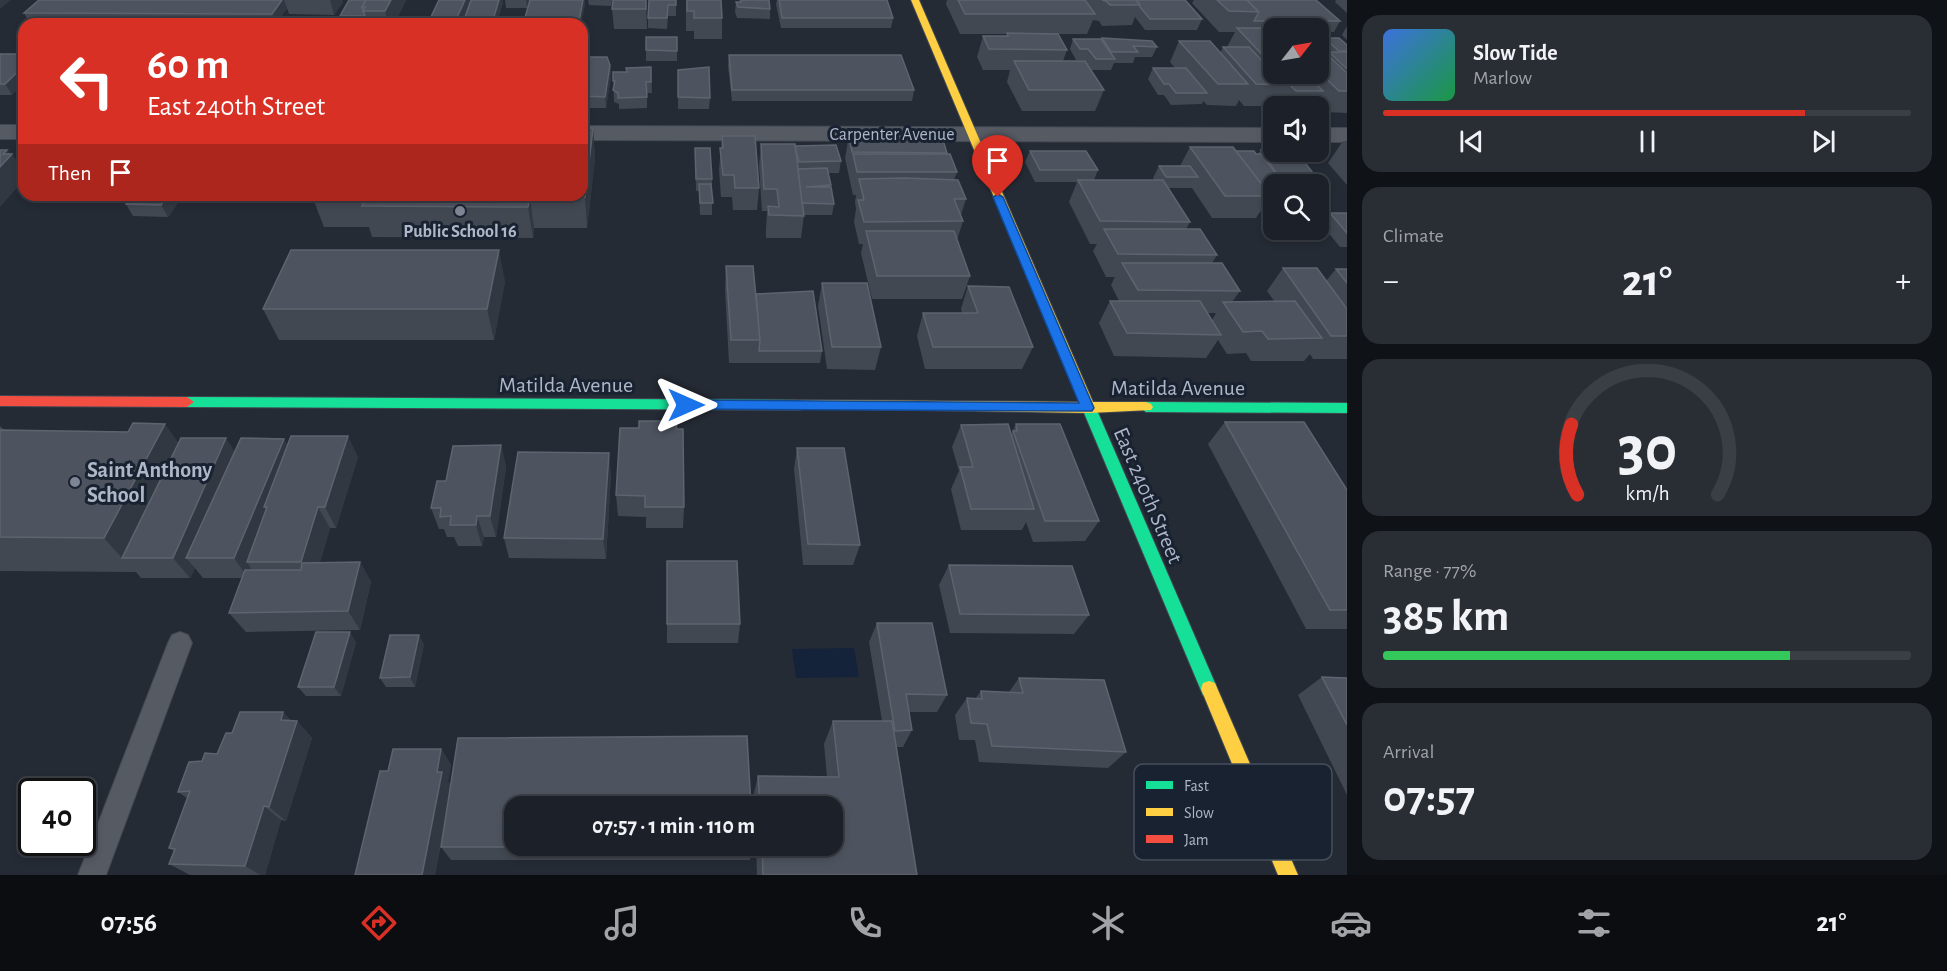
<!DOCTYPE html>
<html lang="en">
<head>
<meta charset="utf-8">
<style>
  :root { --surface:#1c2028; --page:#292d34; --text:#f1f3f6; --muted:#a0a3a8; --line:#3a3e45; --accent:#d93025 }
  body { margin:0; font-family:"Alegreya Sans",sans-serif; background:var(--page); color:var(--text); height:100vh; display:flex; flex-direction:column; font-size:22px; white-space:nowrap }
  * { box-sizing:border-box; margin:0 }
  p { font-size:20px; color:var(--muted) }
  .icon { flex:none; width:33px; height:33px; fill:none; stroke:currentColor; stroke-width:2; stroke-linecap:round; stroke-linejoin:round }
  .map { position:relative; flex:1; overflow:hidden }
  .panel { display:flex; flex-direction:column; gap:15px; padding:15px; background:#0f1216; width:600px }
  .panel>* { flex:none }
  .guide { position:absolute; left:18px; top:18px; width:570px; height:183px; border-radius:18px; box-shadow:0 3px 9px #0003,0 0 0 2px var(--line); background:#d93025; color:#fff; overflow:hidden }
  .needle { width:39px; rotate:59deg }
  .fabs { position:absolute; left:1263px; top:18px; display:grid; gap:12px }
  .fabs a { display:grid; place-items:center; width:66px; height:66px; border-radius:12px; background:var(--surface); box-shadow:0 3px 9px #0003,0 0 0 2px var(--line); font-size:30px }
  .speed { position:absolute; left:18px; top:778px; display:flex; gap:12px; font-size:30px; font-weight:700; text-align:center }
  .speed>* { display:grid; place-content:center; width:78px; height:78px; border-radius:50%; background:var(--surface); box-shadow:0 3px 9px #0003,0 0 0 2px var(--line); line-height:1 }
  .speed .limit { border:3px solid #111; border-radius:9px; background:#fff; color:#111 }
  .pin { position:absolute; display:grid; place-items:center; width:51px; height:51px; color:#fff; margin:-62px -26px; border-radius:50% 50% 50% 0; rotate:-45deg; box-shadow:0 0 6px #0007 }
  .pin .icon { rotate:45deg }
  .me { position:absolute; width:66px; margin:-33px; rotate:90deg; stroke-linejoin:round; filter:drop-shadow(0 0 4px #0008) }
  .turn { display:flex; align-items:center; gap:21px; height:126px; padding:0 30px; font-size:27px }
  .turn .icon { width:78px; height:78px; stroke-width:2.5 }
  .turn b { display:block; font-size:42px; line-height:51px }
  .then { display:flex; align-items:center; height:57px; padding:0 30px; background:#0003; gap:12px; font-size:22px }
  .big { font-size:45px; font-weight:600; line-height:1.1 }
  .panel .widget { flex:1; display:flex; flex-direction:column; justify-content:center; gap:9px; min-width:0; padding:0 21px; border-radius:18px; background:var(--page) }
  .panel .dial { align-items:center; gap:0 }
  .dial svg { height:156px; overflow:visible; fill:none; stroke:var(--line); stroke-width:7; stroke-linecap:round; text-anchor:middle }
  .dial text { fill:var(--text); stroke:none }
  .song { display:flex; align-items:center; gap:18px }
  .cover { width:72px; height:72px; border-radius:9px; background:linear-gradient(135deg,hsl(220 70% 55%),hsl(140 70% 35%)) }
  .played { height:6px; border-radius:3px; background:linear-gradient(90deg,var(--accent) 80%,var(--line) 80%) }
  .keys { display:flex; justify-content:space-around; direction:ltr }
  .heat { display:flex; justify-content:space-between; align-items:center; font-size:33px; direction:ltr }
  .charge { height:9px; border-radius:4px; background:linear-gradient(90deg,#34c759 77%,var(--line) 0) }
  .trip { position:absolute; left:504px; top:796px; width:339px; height:60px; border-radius:18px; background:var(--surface); box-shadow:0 3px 9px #0003,0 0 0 2px var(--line); font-weight:600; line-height:60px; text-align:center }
  .tabs { display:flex; height:96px; justify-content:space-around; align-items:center; background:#0b0d10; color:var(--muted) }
  .tabs .icon { width:42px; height:42px }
  .tabs .selected { color:var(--accent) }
  .tabs b { font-size:27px; color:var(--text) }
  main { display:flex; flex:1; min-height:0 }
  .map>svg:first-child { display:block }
  .water { fill:#14223a }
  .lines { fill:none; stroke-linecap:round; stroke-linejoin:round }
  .lane-casing { stroke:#424852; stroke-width:2 }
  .street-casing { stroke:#424852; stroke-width:2 }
  .fast-casing { stroke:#424852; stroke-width:2 }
  .slow-casing { stroke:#424852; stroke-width:2 }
  .jam-casing { stroke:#424852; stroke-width:2 }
  .lane { fill:#565a63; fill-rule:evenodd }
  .street { fill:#565a63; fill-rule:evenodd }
  .fast { fill:#16e098; fill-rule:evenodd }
  .slow { fill:#ffcf43; fill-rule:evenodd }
  .jam { fill:#f24e42; fill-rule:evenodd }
  .wall { fill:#424852; fill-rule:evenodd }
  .shaded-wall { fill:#323841 }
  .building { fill:#4e545f; stroke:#5d646f; stroke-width:1.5 }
  .route { fill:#1a73e8; stroke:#114b97; stroke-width:1.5 }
  .poi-dot { fill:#7e8695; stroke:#192230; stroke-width:2 }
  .labels { text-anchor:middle; stroke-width:6; stroke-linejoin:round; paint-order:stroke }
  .far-street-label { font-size:18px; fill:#aeb7c8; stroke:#192230 }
  .far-poi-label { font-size:18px; font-weight:bold; fill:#aeb7c8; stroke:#192230 }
  .street-label { font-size:22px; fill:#aeb7c8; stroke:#192230 }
  .poi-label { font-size:22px; font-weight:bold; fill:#aeb7c8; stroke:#192230; text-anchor:start }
  .key { fill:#192230; stroke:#464f5e; stroke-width:1.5 }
  .key-label { font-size:16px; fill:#aeb7c8 }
</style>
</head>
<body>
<main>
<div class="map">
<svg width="1347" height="875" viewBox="0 0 1347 875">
  <rect width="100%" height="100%" fill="#252b35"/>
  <!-- water -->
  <path class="water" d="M854 648 859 677 796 678 792 649Z"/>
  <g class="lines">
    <!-- lane casing -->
    <g class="lane-casing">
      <path id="lane" d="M180 632 188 635 192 643 106 875H78L168 643 172 635Z"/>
    </g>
    <!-- street casing -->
    <g class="street-casing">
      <g id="street">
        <rect x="0" y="125" width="24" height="14"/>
        <path d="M582 126 1274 128V142L582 140Z"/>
        <rect x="1318" y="128" width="29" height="14"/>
      </g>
    </g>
    <!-- fast casing -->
    <g class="fast-casing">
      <g id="fast">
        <path d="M187 397 800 400 807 405 800 410 187 407 180 402Z"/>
        <path d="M1146 402 1347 403V413L1146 412 1139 407Z"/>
        <path d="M1089 403 1096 408 1215 683 1217 689 1215 695 1209 697 1203 695 1082 408Z"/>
      </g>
    </g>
    <!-- slow casing -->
    <g class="slow-casing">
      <g id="slow">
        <path d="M911 0H919L1093 402H1146L1151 404 1153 407 1151 410 1089 413 795 408 793 405 795 402 800 400 1080 402Z"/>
        <path d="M1209 681 1215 683 1298 875H1278L1201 689 1203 683Z"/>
      </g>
    </g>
    <!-- jam casing -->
    <g class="jam-casing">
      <path id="jam" d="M0 396 187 397 194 402 187 407 0 406Z"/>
    </g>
    <!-- lane -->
    <use href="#lane" class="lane"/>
    <!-- street -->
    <use href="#street" class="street"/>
    <!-- fast -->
    <use href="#fast" class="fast"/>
    <!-- slow -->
    <use href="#slow" class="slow"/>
    <!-- jam -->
    <use href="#jam" class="jam"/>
  </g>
  <!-- wall -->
  <g class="wall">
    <path d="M39 0H343V2L334 15 289 14 287 8 276 24H30L24 13Z"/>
    <path d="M349 0H406L394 24H342L340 16Z"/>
    <path d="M505 0H529L527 8H506Z"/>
    <path d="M588 0H612L611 6 589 5Z"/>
    <path d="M646 0 647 29H614L612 9Z"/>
    <path d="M676 0V16H668L667 29 648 28V18Z"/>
    <path d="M686 0 722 18V39H694V31H686Z"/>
    <path d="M739 0H769L770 9V19L737 18 735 12 736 2H740Z"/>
    <path d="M777 0H887L893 18 891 28H781L776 4Z"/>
    <path d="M947 0H1185L1202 19 1197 30H1145L1135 17 1132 25 1102 26 1099 21 1093 20 1087 34H1058L1067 50 1063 61H1085L1084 60H1076L1070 49 1073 39 1101 40 1102 38 1157 47 1152 57H1135L1133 63H1114L1111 70H1091L1104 90 1095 111H1022L1007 82 1010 70H983L977 57 983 36H1007V34H960L946 4Z"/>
    <path d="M1194 0H1316L1340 21 1334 32H1318V28H1274V74H1318V46L1319 47 1324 38 1347 45V113L1325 112 1316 103 1314 106H1278L1274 103 1272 106H1244L1239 100 1236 106 1207 105 1203 101 1202 104 1171 105 1164 95H1158L1148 79 1153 68H1175L1170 62 1179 41 1220 53 1223 47H1227L1235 32H1219L1192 3Z"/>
    <path d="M1336 0H1347V13L1335 2Z"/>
    <path d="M470 2 461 24H431L430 19Z"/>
    <path d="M503 3 496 24H464V20Z"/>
    <path d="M585 3 581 24H525L524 21Z"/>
    <path d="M1347 26V40L1342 35Z"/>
    <path d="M677 37V61H646V50Z"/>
    <path d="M0 54 12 95H0Z"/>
    <path d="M729 55 914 90 912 101H732L728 66Z"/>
    <path d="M610 65 611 76 606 108H582V88Z"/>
    <path d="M651 67 652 93H647V108L619 109V104L614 102 613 72H627Z"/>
    <path d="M678 70 710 98 709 109H678Z"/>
    <path d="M593 128 595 159 587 228H534L533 238 372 237 369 227H324L312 196Z"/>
    <path d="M722 136 759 188 757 210H733L732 197H721L719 170Z"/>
    <path d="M849 136 947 153V154L957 172 954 180 966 199 961 215 963 221 957 240 970 276 962 299H872L861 253 863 244H859L854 222 856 209 855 202 856 195H853L845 158Z"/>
    <path d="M1343 141H1347V185L1328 163Z"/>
    <path d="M761 144 795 147 841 161 839 173H828L834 204 832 215H804L801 238H766V229L767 211H762L759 166Z"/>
    <path d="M1190 147 1236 151 1256 154H1258L1261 150 1321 183 1318 186V184H1274V194H1269L1271 196 1256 218H1212L1192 188H1168L1190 222 1186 229 1217 255 1212 263 1240 291 1232 302H1275L1267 291 1283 268 1326 281 1336 269H1347V359H1313L1310 354 1304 361H1251L1246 353 1227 354 1218 340 1206 358 1114 356 1099 323 1110 301H1119L1111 285 1115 277H1106L1093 251 1097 244H1090L1069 202 1077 182H1035L1025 162 1030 151 1098 170 1094 180H1155L1153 178 1159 166H1180ZM1208 313H1216L1212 320Z"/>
    <path d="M695 148 712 179V215H700L699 191H696Z"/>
    <path d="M182 197 168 217 133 216 126 204Z"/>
    <path d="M1330 213H1347V247H1340L1322 225Z"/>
    <path d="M726 266 756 294 822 351 820 363H729L725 289Z"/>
    <path d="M505 281 494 340H279L263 309Z"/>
    <path d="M822 283 881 347 875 370 827 369 818 306Z"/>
    <path d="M968 286 1033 347 1022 369H925L917 336 923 313H962L961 309Z"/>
    <path d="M677 421 684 507 683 528H646V517L618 516 616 495 639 428Z"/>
    <path d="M1225 422 1347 490V629H1306L1208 444Z"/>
    <path d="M1016 424 1099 521 1085 541 1033 542 1026 522 1022 530H961L951 489 959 471 952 447 961 425 1011 434Z"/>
    <path d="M0 426 4 430 179 443 235 451 284 439 287 445 358 457 336 528H330L320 562H360L371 582 360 630 246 632 229 613 242 578H203L195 568 190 578H141L136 572 0 571Z"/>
    <path d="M501 445 506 467 496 537H484L482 546H458L454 537H447L444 529H439L431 508 446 481Z"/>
    <path d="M797 448 860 545 853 565H803L794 469Z"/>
    <path d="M611 474 606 559 509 558 504 538Z"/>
    <path d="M667 561 740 624 738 643H667Z"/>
    <path d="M949 565 1089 615 1074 634 950 633 939 585Z"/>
    <path d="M877 623 947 695 937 712H909L912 730 903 747H897L917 875H757L756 846H832V807H754L753 797 758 776 827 777 824 744 833 721H882L869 642Z"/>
    <path d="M356 642 341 696H306L298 687Z"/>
    <path d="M424 644 415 687H386L380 678Z"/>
    <path d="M1322 677 1347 678V795L1298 695Z"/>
    <path d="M1019 678 1126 752 1108 768 979 762 975 740H959L955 715 967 698 975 699 981 691 1009 692Z"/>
    <path d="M283 712 291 721H297L312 738 286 821 281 820 265 875H190L169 864 174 851 169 848 187 798 178 792 202 761 217 754 232 733Z"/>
    <path d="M441 749 451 765 448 781 451 786 753 847 750 860H451L441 847 445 822 435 875H355L388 771Z"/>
  </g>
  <!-- shaded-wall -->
  <g class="shaded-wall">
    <path d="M0 0H11L0 9Z"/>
    <path d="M282 0H284L287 8 276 24 272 14Z"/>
    <path d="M330 0H343V2L334 15Z"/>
    <path d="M391 0H406L394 24H388L385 11Z"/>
    <path d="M465 0H469L470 2 461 24H456L455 22Z"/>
    <path d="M499 0H503V3L496 24H493V20Z"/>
    <path d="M526 0H529L527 8Z"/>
    <path d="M583 0H585V3L581 24H579Z"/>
    <path d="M610 65 611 76 606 108 605 97Z"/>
    <path d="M24 66V83L12 95 5 84Z"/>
    <path d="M593 128 595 159 587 228 585 197Z"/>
    <path d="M7 150 11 155 12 154 24 172V180L0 207V167L3 154Z"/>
    <path d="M168 195H181L182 197 168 217 161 205Z"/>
    <path d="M530 197 534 228 533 238 528 207Z"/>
    <path d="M499 250 505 281 494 340 487 309Z"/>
    <path d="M165 424 191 460 122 558 104 538Z"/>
    <path d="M348 436 358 457 336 528 325 507Z"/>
    <path d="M226 438 240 460 186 558 195 568 190 578 173 558Z"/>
    <path d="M284 439 296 461 267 507H264L272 520 247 562 252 570 249 579 234 558Z"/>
    <path d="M501 445 506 467 496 537 490 516Z"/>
    <path d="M609 453 611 474 606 559 603 539Z"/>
    <path d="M318 507 330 528 314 582 301 562Z"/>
    <path d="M477 516 484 537 482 546 476 525Z"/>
    <path d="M360 562 371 582 360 630 348 611Z"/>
    <path d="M350 632 356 642 341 696 334 687Z"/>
    <path d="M419 635 424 644 415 687 410 677Z"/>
    <path d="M283 712 295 726 297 721 312 738 286 821 269 807 281 720Z"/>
    <path d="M441 749 451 765 448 781 451 787 435 875H422L437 772Z"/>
    <path d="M264 806 281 820 265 875H260L245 866Z"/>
  </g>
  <!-- building -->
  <g class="building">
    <path d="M39 0H282L272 14 24 13Z"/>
    <path d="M349 0H366L362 7 365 16H340Z"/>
    <path d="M366 0H391L385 11H363L365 7H362Z"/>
    <path d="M439 0H465L455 22 430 19Z"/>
    <path d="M471 0H499L493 20H464Z"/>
    <path d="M530 0H583L579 21H524Z"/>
    <path d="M613 0H646V9H612Z"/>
    <path d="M649 0H676V5H668L667 18H648Z"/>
    <path d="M687 0H721L722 18H694V11H687Z"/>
    <path d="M741 0H769L770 9 738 7 736 2H741Z"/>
    <path d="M779 0H887L893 18H782Z"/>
    <path d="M958 0H1085L1095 14H965Z"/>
    <path d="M1102 0H1136L1140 5H1110L1106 1Z"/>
    <path d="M1136 0H1185L1202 19H1150L1140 7V5Z"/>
    <path d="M1217 0H1247L1259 12 1229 11Z"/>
    <path d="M1247 0H1316L1340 21H1254L1259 12Z"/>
    <path d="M1237 28H1300H1274V67Z"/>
    <path d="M1007 33 1058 34 1067 50 989 49 983 36H1008Z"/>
    <path d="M646 37H677V51L646 50Z"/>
    <path d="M1102 38 1152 41 1157 47 1133 46 1138 52H1111Z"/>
    <path d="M1324 38H1339L1347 45V51H1339Z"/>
    <path d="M1073 39H1101L1115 59H1096L1088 49H1080Z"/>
    <path d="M1179 41H1210L1248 84H1218Z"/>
    <path d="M1318 46 1347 73V91H1339L1318 71Z"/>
    <path d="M1223 47H1249L1285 85 1256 84Z"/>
    <path d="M1329 52H1347V69Z"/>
    <path d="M0 54H24V66L5 84H0Z"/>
    <path d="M729 55H901L914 90H732Z"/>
    <path d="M588 57H607L610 65 605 97 582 96V88Z"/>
    <path d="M1014 61H1085L1104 90H1029Z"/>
    <path d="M651 67V82H646L647 97 618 98V93L613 90 615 81H613V72H627L626 68Z"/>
    <path d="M709 67 710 98 678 97V70Z"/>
    <path d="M1153 68H1186L1207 93H1176L1169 84H1164Z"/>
    <path d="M1279 74H1306L1323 91H1296Z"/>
    <path d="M582 128H593L585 197H530L528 207 362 206 366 196H312V195H582Z"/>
    <path d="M722 136H755L759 188H735L734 175H723L720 148H723Z"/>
    <path d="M849 136 942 137 947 153 852 152Z"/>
    <path d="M761 144H795L804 216 769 215 768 206 779 207 777 189H764Z"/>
    <path d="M836 145 841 161 799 162 795 146Z"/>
    <path d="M1190 147H1233L1271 196H1225Z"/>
    <path d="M695 148H710L712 179H696Z"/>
    <path d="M0 150H7L3 154H12L0 167Z"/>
    <path d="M1261 150 1292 152 1294 154H1298L1321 183 1260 182 1236 151H1254L1256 154H1261L1280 179Z"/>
    <path d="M1030 151H1086L1098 170H1040Z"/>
    <path d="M853 154H950L957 172H857Z"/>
    <path d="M1159 166H1190L1198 177H1166Z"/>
    <path d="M827 168 831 185 806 187H831L834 204 802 203 798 169Z"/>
    <path d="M905 178 958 180 966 199H954L963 221 864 222 858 200H864L859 179Z"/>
    <path d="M1078 180H1163L1190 222 1100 221Z"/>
    <path d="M699 184H711L713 203H700Z"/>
    <path d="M133 195H168L161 205 126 204Z"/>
    <path d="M1330 213H1347V233Z"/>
    <path d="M1104 229H1200L1217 255 1118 254Z"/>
    <path d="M866 231H954L970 276H877Z"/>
    <path d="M291 250H499L487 309H263Z"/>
    <path d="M1122 263H1222L1240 291 1138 290Z"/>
    <path d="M726 266H753L760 340H731Z"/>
    <path d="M1283 268H1317L1347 309V336H1331Z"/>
    <path d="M1336 269H1347V283Z"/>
    <path d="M822 283H867L881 347H832Z"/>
    <path d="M968 286 1009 287 1033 347H933L923 313H978Z"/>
    <path d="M813 291 822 351H759L760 340 756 294Z"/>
    <path d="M1110 301H1200L1221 335 1127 333Z"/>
    <path d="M1295 301 1322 338 1268 339 1262 331 1243 332 1223 302Z"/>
    <path d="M639 421H677L676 429H683L684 507H645V496L616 495 620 428H639Z"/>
    <path d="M1225 422H1304L1347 490V610H1330Z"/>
    <path d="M133 423 165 424 104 538 0 537V430L128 432Z"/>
    <path d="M1008 424 1034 509H971L960 467H973L961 425Z"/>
    <path d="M1016 424H1060L1099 521H1045L1013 431H1017Z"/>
    <path d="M291 436H348L325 507H318L301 562H247L267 507H264Z"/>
    <path d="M181 438H226L173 558H122Z"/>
    <path d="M241 438 284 439 234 558H186Z"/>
    <path d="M501 445 490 516H477L476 525H450L451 516 440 517 441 508H431L437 481H446L453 446Z"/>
    <path d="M797 448H844L860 545 808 544Z"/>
    <path d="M518 452 609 453 603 539 504 538Z"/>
    <path d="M667 561H737L740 624H667Z"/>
    <path d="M360 562 348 611 229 613 245 570H301L302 563Z"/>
    <path d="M949 565 1072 566 1089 615 960 614Z"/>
    <path d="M877 623H932L947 695 906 694 912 730 895 731Z"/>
    <path d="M316 632H350L334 687H298Z"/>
    <path d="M390 635H419L410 677 380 678Z"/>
    <path d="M1322 677 1347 678V725Z"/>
    <path d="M1019 678 1104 680 1126 752 992 746 987 724 971 723 967 698 982 699 981 691 1023 693Z"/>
    <path d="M240 712H283L281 720 297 721 269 807 264 806 245 866 169 864 175 849 169 848 190 791 178 792 189 762 202 761 205 753 217 754 226 733H232Z"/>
    <path d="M833 721H892L917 875H763L762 846H832V807H760L758 776 839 777Z"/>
    <path d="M747 736 751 807H514V846H753V847H441L458 738Z"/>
    <path d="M393 749H441L437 772H442L422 875H355L380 771H388Z"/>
  </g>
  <!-- route -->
  <path class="route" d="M998 194 1003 197 1094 408 1092 411 681 409 679 405 681 402 686 400 1079 403 993 197Z"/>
  <!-- markers -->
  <g class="poi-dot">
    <circle cx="460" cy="211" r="6"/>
    <circle cx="75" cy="482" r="6"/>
  </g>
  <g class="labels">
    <!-- far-street labels -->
    <g class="far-street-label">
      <text x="892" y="140">Carpenter Avenue</text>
    </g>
    <!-- far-poi labels -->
    <g class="far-poi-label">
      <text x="460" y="237">Public School 16</text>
    </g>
    <!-- street labels -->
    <g class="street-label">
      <text x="566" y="392">Matilda Avenue</text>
      <text x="1178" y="395">Matilda Avenue</text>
      <text transform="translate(1149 495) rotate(67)" y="8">East 240th Street</text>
    </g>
    <!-- poi labels -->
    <g class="poi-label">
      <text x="87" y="477">Saint Anthony<tspan x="87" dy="25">School</tspan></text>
    </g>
  </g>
  <!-- legend -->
  <rect x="1134" y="764" width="198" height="96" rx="9" class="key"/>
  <rect x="1146" y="781" width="27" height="8" fill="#16e098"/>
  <rect x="1146" y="808" width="27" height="8" fill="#ffcf43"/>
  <rect x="1146" y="835" width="27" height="8" fill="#f24e42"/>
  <g class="key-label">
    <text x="1184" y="791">Fast</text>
    <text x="1184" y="818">Slow</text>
    <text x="1184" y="845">Jam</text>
  </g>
</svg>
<div class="fabs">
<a><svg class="needle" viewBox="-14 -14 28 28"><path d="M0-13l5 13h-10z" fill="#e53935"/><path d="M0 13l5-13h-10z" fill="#a0a3a8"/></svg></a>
<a><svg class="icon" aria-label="sound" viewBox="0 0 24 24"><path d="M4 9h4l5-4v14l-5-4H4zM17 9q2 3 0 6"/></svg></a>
<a><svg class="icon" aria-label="search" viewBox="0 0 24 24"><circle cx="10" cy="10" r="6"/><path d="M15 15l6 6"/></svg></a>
</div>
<div class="speed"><div class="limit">40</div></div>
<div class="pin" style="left:998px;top:197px;background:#d93025"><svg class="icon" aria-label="arrive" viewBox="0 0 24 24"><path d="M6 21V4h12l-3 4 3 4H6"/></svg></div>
<svg class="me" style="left:686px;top:405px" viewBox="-20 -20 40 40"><path d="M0-17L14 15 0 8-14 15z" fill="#1a73e8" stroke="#fff" stroke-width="4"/></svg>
<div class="trip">07:57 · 1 min · 110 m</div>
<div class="guide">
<div class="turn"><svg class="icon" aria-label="left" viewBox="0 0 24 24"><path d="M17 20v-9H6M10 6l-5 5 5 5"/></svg><div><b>60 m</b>East 240th Street</div></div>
<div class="then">Then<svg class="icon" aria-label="arrive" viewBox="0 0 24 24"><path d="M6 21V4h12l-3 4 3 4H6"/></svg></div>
</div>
</div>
<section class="panel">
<div class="widget">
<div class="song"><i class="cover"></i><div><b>Slow Tide</b><p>Marlow</p></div></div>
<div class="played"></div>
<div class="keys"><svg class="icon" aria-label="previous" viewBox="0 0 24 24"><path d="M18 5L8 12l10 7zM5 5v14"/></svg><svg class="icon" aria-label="pause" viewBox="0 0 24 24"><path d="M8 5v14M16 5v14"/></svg><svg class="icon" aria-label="next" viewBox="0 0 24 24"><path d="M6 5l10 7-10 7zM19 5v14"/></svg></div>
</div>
<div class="widget"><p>Climate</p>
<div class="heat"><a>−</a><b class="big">21°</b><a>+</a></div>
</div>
<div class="widget dial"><svg viewBox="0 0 100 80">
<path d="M14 69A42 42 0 1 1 86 69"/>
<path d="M14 69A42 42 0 0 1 11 33" stroke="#d93025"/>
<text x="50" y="56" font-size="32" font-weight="700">30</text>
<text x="50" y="72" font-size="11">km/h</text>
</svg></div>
<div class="widget"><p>Range · 77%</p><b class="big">385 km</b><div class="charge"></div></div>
<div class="widget"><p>Arrival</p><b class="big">07:57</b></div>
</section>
</main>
<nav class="tabs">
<b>07:56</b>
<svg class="icon selected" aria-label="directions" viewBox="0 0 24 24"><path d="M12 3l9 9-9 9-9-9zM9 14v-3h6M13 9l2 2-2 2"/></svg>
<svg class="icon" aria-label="music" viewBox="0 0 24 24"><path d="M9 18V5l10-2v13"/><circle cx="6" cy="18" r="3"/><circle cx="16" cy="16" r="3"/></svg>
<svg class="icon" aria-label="phone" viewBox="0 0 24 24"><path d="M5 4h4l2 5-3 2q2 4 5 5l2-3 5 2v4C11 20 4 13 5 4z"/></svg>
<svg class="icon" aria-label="climate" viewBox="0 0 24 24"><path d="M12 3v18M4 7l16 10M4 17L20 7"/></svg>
<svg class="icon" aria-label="car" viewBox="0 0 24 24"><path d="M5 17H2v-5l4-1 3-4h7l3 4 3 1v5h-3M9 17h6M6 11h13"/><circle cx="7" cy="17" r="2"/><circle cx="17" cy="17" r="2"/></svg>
<svg class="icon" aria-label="filters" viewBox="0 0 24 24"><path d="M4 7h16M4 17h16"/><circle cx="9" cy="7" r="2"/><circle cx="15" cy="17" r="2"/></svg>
<b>21°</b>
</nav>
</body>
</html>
